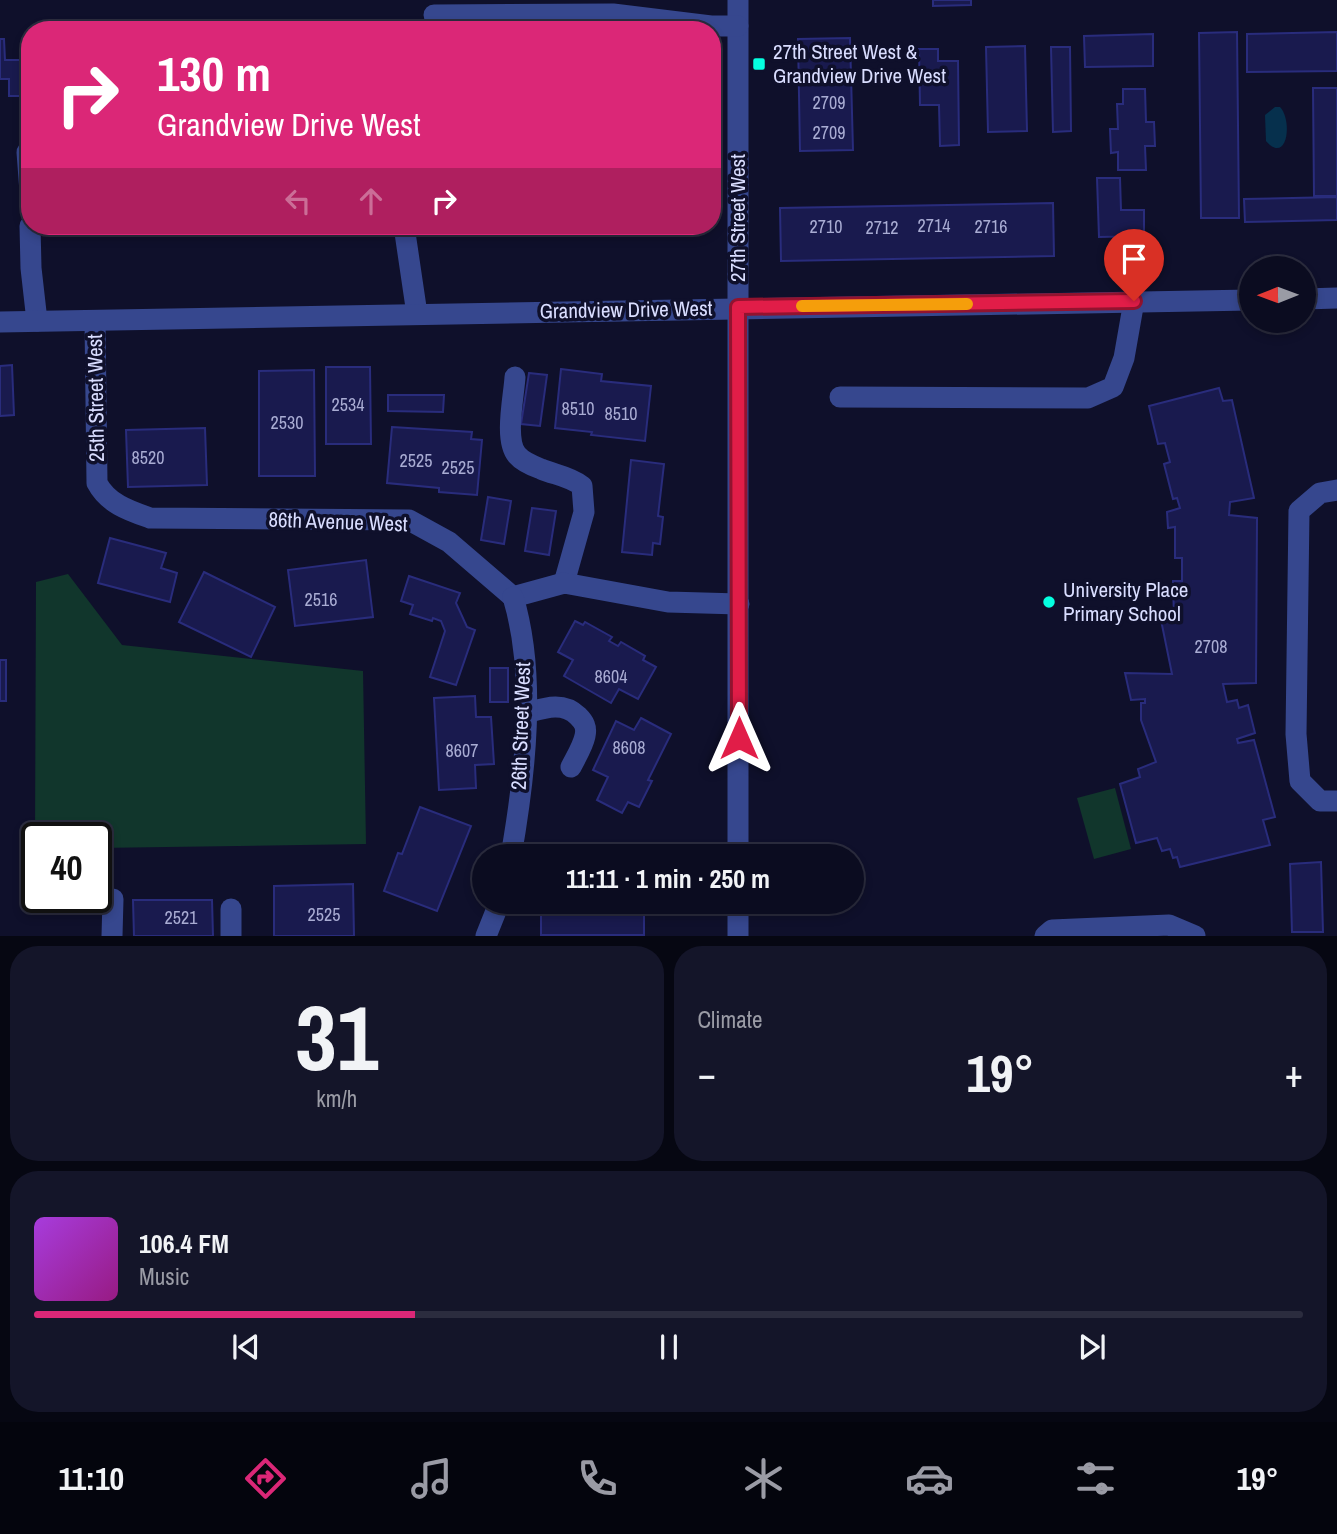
<!DOCTYPE html>
<html lang="en">
<head>
<meta charset="utf-8">
<style>
  :root { --surface:#0b0c20; --page:#141529; --text:#f1f3f6; --muted:#9a9ba5; --line:#2b2c3e; --accent:#db2777 }
  body { margin:0; font-family:"Archivo Narrow",sans-serif; background:var(--page); color:var(--text); height:100vh; display:flex; flex-direction:column; font-size:26px; white-space:nowrap }
  * { box-sizing:border-box; margin:0 }
  p { font-size:23px; color:var(--muted) }
  .icon { flex:none; width:38px; height:38px; fill:none; stroke:currentColor; stroke-width:2; stroke-linecap:round; stroke-linejoin:round }
  .map { position:relative; height:936px; overflow:hidden }
  .side { display:flex; flex-direction:column; gap:10px; padding:10px; background:#060712; flex:1 }
  .side>* { flex:none }
  .top-card { position:absolute; left:21px; top:21px; width:700px; height:214px; border-radius:28px; box-shadow:0 4px 10px #0003,0 0 0 2px var(--line); background:#db2777; color:#fff; overflow:hidden }
  .needle { width:46px; rotate:269deg }
  .controls { position:absolute; left:1239px; top:256px; display:grid; gap:14px }
  .controls a { display:grid; place-items:center; width:77px; height:77px; border-radius:50%; background:var(--surface); box-shadow:0 4px 10px #0003,0 0 0 2px var(--line); font-size:35px }
  .speed { position:absolute; left:21px; top:822px; display:flex; gap:14px; font-size:35px; font-weight:700; text-align:center }
  .speed>* { display:grid; place-content:center; width:91px; height:91px; border-radius:50%; background:var(--surface); box-shadow:0 4px 10px #0003,0 0 0 2px var(--line); line-height:1 }
  .speed .limit { border:4px solid #111; border-radius:10px; background:#fff; color:#111 }
  .pin { position:absolute; display:grid; place-items:center; width:60px; height:60px; color:#fff; margin:-72px -30px; border-radius:50% 50% 50% 0; rotate:-45deg; box-shadow:0 0 7px #0007 }
  .pin .icon { rotate:45deg }
  .me { position:absolute; width:77px; margin:-38px; rotate:0deg; stroke-linejoin:round; filter:drop-shadow(0 0 5px #0008) }
  .turn { display:flex; align-items:center; gap:24px; height:147px; padding:0 21px; font-size:32px }
  .turn .icon { width:91px; height:91px; stroke-width:2.5 }
  .turn b { display:block; font-size:49px; line-height:60px }
  .lanes { display:flex; align-items:center; height:66px; padding:0 21px; background:#0003; justify-content:center; gap:35px; direction:ltr }
  .lanes .off { opacity:.35 }
  .big { font-size:52px; font-weight:700; line-height:1.1 }
  .side .card { flex:1; display:flex; flex-direction:column; justify-content:center; gap:10px; min-width:0; padding:0 24px; border-radius:28px; background:var(--page) }
  .side .dial { align-items:center; gap:0 }
  .dial b { font-size:91px; line-height:1 }
  .song { display:flex; align-items:center; gap:21px }
  .cover { width:84px; height:84px; border-radius:10px; background:linear-gradient(135deg,hsl(280 70% 55%),hsl(310 70% 35%)) }
  .played { height:7px; border-radius:4px; background:linear-gradient(90deg,var(--accent) 30%,var(--line) 30%) }
  .keys { display:flex; justify-content:space-around; direction:ltr }
  .heat { display:flex; justify-content:space-between; align-items:center; font-size:38px; direction:ltr }
  .side .tiles { flex:1; display:grid; gap:10px; grid-template-columns:1fr 1fr }
  .card:last-child { grid-column:span 2 }
  .trip { position:absolute; left:472px; top:844px; width:392px; height:70px; border-radius:35px; background:var(--surface); box-shadow:0 4px 10px #0003,0 0 0 2px var(--line); font-weight:700; line-height:70px; text-align:center }
  .tabs { display:flex; height:112px; justify-content:space-around; align-items:center; background:#04050d; color:var(--muted) }
  .tabs .icon { width:49px; height:49px }
  .tabs .on { color:var(--accent) }
  .tabs b { font-size:32px; color:var(--text) }
  .map>svg:first-child { display:block }
  .green { fill:#11362c }
  .water { fill:#06304d }
  .building { fill:#191a4e; stroke:#292c7c; stroke-width:2 }
  .lines { fill:none; stroke-linecap:round; stroke-linejoin:round }
  .minor { stroke:#36478e; stroke-width:21 }
  .route-casing { stroke:#92132f; stroke-width:18 }
  .route { stroke:#e11d48; stroke-width:12 }
  .slow { stroke:#f59e0b; stroke-width:12 }
  .poi-dot { fill:#05ffe0; stroke:#0f102b; stroke-width:2.5 }
  .labels { text-anchor:middle; stroke-width:7; stroke-linejoin:round; paint-order:stroke }
  .number-label { font-size:18px; fill:#a9acd3 }
  .poi-label { font-size:21px; fill:#d9ddff; stroke:#0f102b; text-anchor:start }
  .street-label { font-size:21px; fill:#d9ddff; stroke:#0f102b }
</style>
</head>
<body>
<div class="map">
<svg width="1337" height="936" viewBox="0 0 1337 936">
  <rect width="100%" height="100%" fill="#0f102b"/>
  <!-- green -->
  <g class="green">
    <path d="M68 574 122 645 363 671 366 844 96 848V838H37L35 842 36 582Z"/>
    <path d="M1115 788 1131 849 1094 859 1077 798Z"/>
  </g>
  <!-- water -->
  <path class="water" d="M1275 107H1280C1293 121 1287 165 1266 141L1265 115Z"/>
  <!-- building -->
  <g class="building">
    <path d="M933 0H971V5L933 6Z"/>
    <path d="M1237 32 1239 218H1201L1199 33Z"/>
    <path d="M1337 32V71L1247 72V34Z"/>
    <path d="M1153 34V66L1085 67 1084 36Z"/>
    <path d="M850 38 853 150 800 151 798 39Z"/>
    <path d="M0 39H4L5 60H29V96H9V79H0Z"/>
    <path d="M1025 46 1027 131 988 132 986 47Z"/>
    <path d="M1051 47H1070L1071 131 1053 132Z"/>
    <path d="M919 49H938V61H958L959 145 940 146 939 105H920Z"/>
    <path d="M1313 88H1337V196H1314Z"/>
    <path d="M1123 89H1145L1146 122H1154L1155 146H1145L1146 170H1118V152L1111 153 1110 129H1118L1117 104H1123Z"/>
    <path d="M1097 178H1120L1121 210H1144V236L1099 237Z"/>
    <path d="M1337 197V220L1245 222 1244 199Z"/>
    <path d="M1053 203 1054 256 781 261 780 208Z"/>
    <path d="M12 365 14 415 0 416V366Z"/>
    <path d="M326 367H370L371 444H326Z"/>
    <path d="M561 369 602 374 601 381 651 386 645 441 591 435 592 432 555 428Z"/>
    <path d="M314 370 315 476H259V371Z"/>
    <path d="M529 373 547 375 540 426 521 424Z"/>
    <path d="M1219 388 1223 401 1232 400 1254 498 1230 502 1229 515 1257 518 1256 683 1223 684 1227 702 1237 700 1239 708 1248 705 1255 733 1237 739 1238 743 1254 740 1275 817 1263 820 1270 845 1180 867 1177 857 1173 858 1170 849 1162 851 1157 838 1136 843 1120 784 1140 777 1138 769 1156 762 1141 720V703H1145V699L1131 700 1125 673 1172 674 1161 620 1174 618 1173 581H1182V558H1175V527L1168 528 1167 512 1180 508 1177 498 1173 499 1164 464 1170 462 1165 443 1158 444 1149 406Z"/>
    <path d="M388 395H444L443 412 388 411Z"/>
    <path d="M392 427 472 432 471 439 482 440 477 495 439 492V488L387 483Z"/>
    <path d="M205 428 207 485 128 487 126 430Z"/>
    <path d="M631 460 664 464 658 516 663 517 660 544 653 543 652 555 622 552Z"/>
    <path d="M488 497 511 501 504 544 481 540Z"/>
    <path d="M532 508 556 511 549 555 525 551Z"/>
    <path d="M110 538 166 553 161 568 177 573 170 602 98 583Z"/>
    <path d="M366 560 373 617 295 626 288 570Z"/>
    <path d="M204 572 275 607 251 657 179 622Z"/>
    <path d="M409 576 460 593 456 603 467 627 475 630 456 685 430 677 445 631 441 621 433 618 432 621 410 614 413 605 401 601Z"/>
    <path d="M575 621 583 625 585 622 612 637 609 641 618 646 621 642 645 656 643 660 656 667 638 699 619 689 611 703 564 676 573 660 558 652Z"/>
    <rect x="0" y="660" width="6" height="41"/>
    <rect x="490" y="668" width="18" height="34"/>
    <path d="M475 696 476 717H491L494 764 475 765 476 788 439 790 434 698Z"/>
    <path d="M641 718 671 734 648 780 652 781 639 807 628 802 622 813 597 800 608 777 593 770 616 721 634 730Z"/>
    <path d="M420 807 471 826 437 911 384 891 398 853 402 854Z"/>
    <path d="M594 845H636V856H595Z"/>
    <path d="M1321 862 1323 932H1292L1290 864Z"/>
    <path d="M353 884 354 936H274V886Z"/>
    <path d="M133 900H212L213 936H134Z"/>
    <rect x="541" y="901" width="103" height="34"/>
  </g>
  <g class="lines">
    <!-- minor -->
    <g class="minor">
      <path d="M738 0V856"/>
      <path d="M434 15 613 14 711 26H738"/>
      <path d="M27 152 30 192"/>
      <path d="M30 226 31 268 37 321"/>
      <path d="M404 226 417 314"/>
      <path d="M1304 299 1337 298"/>
      <path d="M95 321 97 483C108 504 130 511 150 518L409 520 449 542 513 597"/>
      <path d="M0 322 1251 300"/>
      <path d="M515 377C514 396 504 440 517 455 522 461 533 466 541 469 555 475 569 476 582 486L584 512 564 583"/>
      <path d="M840 397 1088 398 1113 387 1124 358 1134 301"/>
      <path d="M1337 490 1320 493 1299 511 1296 734 1300 781 1320 801H1337"/>
      <path d="M513 597 564 583 668 602 739 604"/>
      <path d="M526 713C544 708 563 701 578 716 584 722 587 727 585 736 583 746 576 757 571 767"/>
      <path d="M511 856C525 776 537 676 513 597"/>
      <path d="M231 909V936"/>
      <path d="M112 936 113 899"/>
      <path d="M486 936 500 901"/>
      <path d="M738 936V901"/>
      <path d="M1045 936 1052 930 1169 925 1195 936"/>
    </g>
  </g>
  <g class="lines">
    <!-- route casing -->
    <g class="route-casing">
      <path id="route" d="M739 738 738 307 1134 301"/>
    </g>
    <!-- route -->
    <use href="#route" class="route"/>
    <!-- slow -->
    <path class="slow" d="M802 306 967 304"/>
  </g>
  <!-- markers -->
  <g class="poi-dot">
    <rect x="752" y="57" width="14" height="14" rx="3.5"/>
    <circle cx="1049" cy="602" r="7"/>
  </g>
  <g class="labels">
    <!-- number labels -->
    <g class="number-label">
      <text x="829" y="109">2709</text>
      <text x="829" y="139">2709</text>
      <text x="934" y="232">2714</text>
      <text x="826" y="233">2710</text>
      <text x="991" y="233">2716</text>
      <text x="882" y="234">2712</text>
      <text x="348" y="411">2534</text>
      <text x="578" y="415">8510</text>
      <text x="621" y="420">8510</text>
      <text x="287" y="429">2530</text>
      <text x="148" y="464">8520</text>
      <text x="416" y="467">2525</text>
      <text x="458" y="474">2525</text>
      <text x="321" y="606">2516</text>
      <text x="1211" y="653">2708</text>
      <text x="611" y="683">8604</text>
      <text x="629" y="754">8608</text>
      <text x="462" y="757">8607</text>
      <text x="324" y="921">2525</text>
      <text x="181" y="924">2521</text>
    </g>
    <!-- poi labels -->
    <g class="poi-label">
      <text x="773" y="59">27th Street West &amp;<tspan x="773" dy="24">Grandview Drive West</tspan></text>
      <text x="1063" y="597">University Place<tspan x="1063" dy="24">Primary School</tspan></text>
    </g>
    <!-- street labels -->
    <g class="street-label">
      <text transform="translate(738 218) rotate(-90)" y="7">27th Street West</text>
      <text transform="translate(626 310) rotate(-1)" y="7">Grandview Drive West</text>
      <text transform="translate(96 398) rotate(-91)" y="7">25th Street West</text>
      <text transform="translate(338 522) rotate(2)" y="7">86th Avenue West</text>
      <text transform="translate(521 726) rotate(-88)" y="7">26th Street West</text>
    </g>
  </g>
</svg>
<div class="controls">
<a><svg class="needle" viewBox="-14 -14 28 28"><path d="M0-13l5 13h-10z" fill="#e53935"/><path d="M0 13l5-13h-10z" fill="#9a9ba5"/></svg></a>
</div>
<div class="speed"><div class="limit">40</div></div>
<div class="pin" style="left:1134px;top:301px;background:#d93025"><svg class="icon" aria-label="arrive" viewBox="0 0 24 24"><path d="M6 21V4h12l-3 4 3 4H6"/></svg></div>
<svg class="me" style="left:739px;top:738px" viewBox="-20 -20 40 40"><path d="M0-17L14 15 0 8-14 15z" fill="#e11d48" stroke="#fff" stroke-width="4"/></svg>
<div class="trip">11:11 · 1 min · 250 m</div>
<div class="top-card">
<div class="turn"><svg class="icon" aria-label="right" viewBox="0 0 24 24"><path d="M7 20v-9h11M14 6l5 5-5 5"/></svg><div><b>130 m</b>Grandview Drive West</div></div>
<div class="lanes"><svg class="icon off" aria-label="left" viewBox="0 0 24 24"><path d="M17 20v-9H6M10 6l-5 5 5 5"/></svg><svg class="icon off" aria-label="ahead" viewBox="0 0 24 24"><path d="M12 20V5M6 11l6-6 6 6"/></svg><svg class="icon" aria-label="right" viewBox="0 0 24 24"><path d="M7 20v-9h11M14 6l5 5-5 5"/></svg></div>
</div>
</div>
<section class="side">
<div class="tiles">
<div class="card dial"><b>31</b><p>km/h</p></div>
<div class="card"><p>Climate</p>
<div class="heat"><a>−</a><b class="big">19°</b><a>+</a></div>
</div>
<div class="card">
<div class="song"><i class="cover"></i><div><b>106.4 FM</b><p>Music</p></div></div>
<div class="played"></div>
<div class="keys"><svg class="icon" aria-label="previous" viewBox="0 0 24 24"><path d="M18 5L8 12l10 7zM5 5v14"/></svg><svg class="icon" aria-label="pause" viewBox="0 0 24 24"><path d="M8 5v14M16 5v14"/></svg><svg class="icon" aria-label="next" viewBox="0 0 24 24"><path d="M6 5l10 7-10 7zM19 5v14"/></svg></div>
</div>
</div>
</section>
<nav class="tabs">
<b>11:10</b>
<svg class="icon on" aria-label="directions" viewBox="0 0 24 24"><path d="M12 3l9 9-9 9-9-9zM9 14v-3h6M13 9l2 2-2 2"/></svg>
<svg class="icon" aria-label="music" viewBox="0 0 24 24"><path d="M9 18V5l10-2v13"/><circle cx="6" cy="18" r="3"/><circle cx="16" cy="16" r="3"/></svg>
<svg class="icon" aria-label="phone" viewBox="0 0 24 24"><path d="M5 4h4l2 5-3 2q2 4 5 5l2-3 5 2v4C11 20 4 13 5 4z"/></svg>
<svg class="icon" aria-label="climate" viewBox="0 0 24 24"><path d="M12 3v18M4 7l16 10M4 17L20 7"/></svg>
<svg class="icon" aria-label="car" viewBox="0 0 24 24"><path d="M5 17H2v-5l4-1 3-4h7l3 4 3 1v5h-3M9 17h6M6 11h13"/><circle cx="7" cy="17" r="2"/><circle cx="17" cy="17" r="2"/></svg>
<svg class="icon" aria-label="filters" viewBox="0 0 24 24"><path d="M4 7h16M4 17h16"/><circle cx="9" cy="7" r="2"/><circle cx="15" cy="17" r="2"/></svg>
<b>19°</b>
</nav>
</body>
</html>
